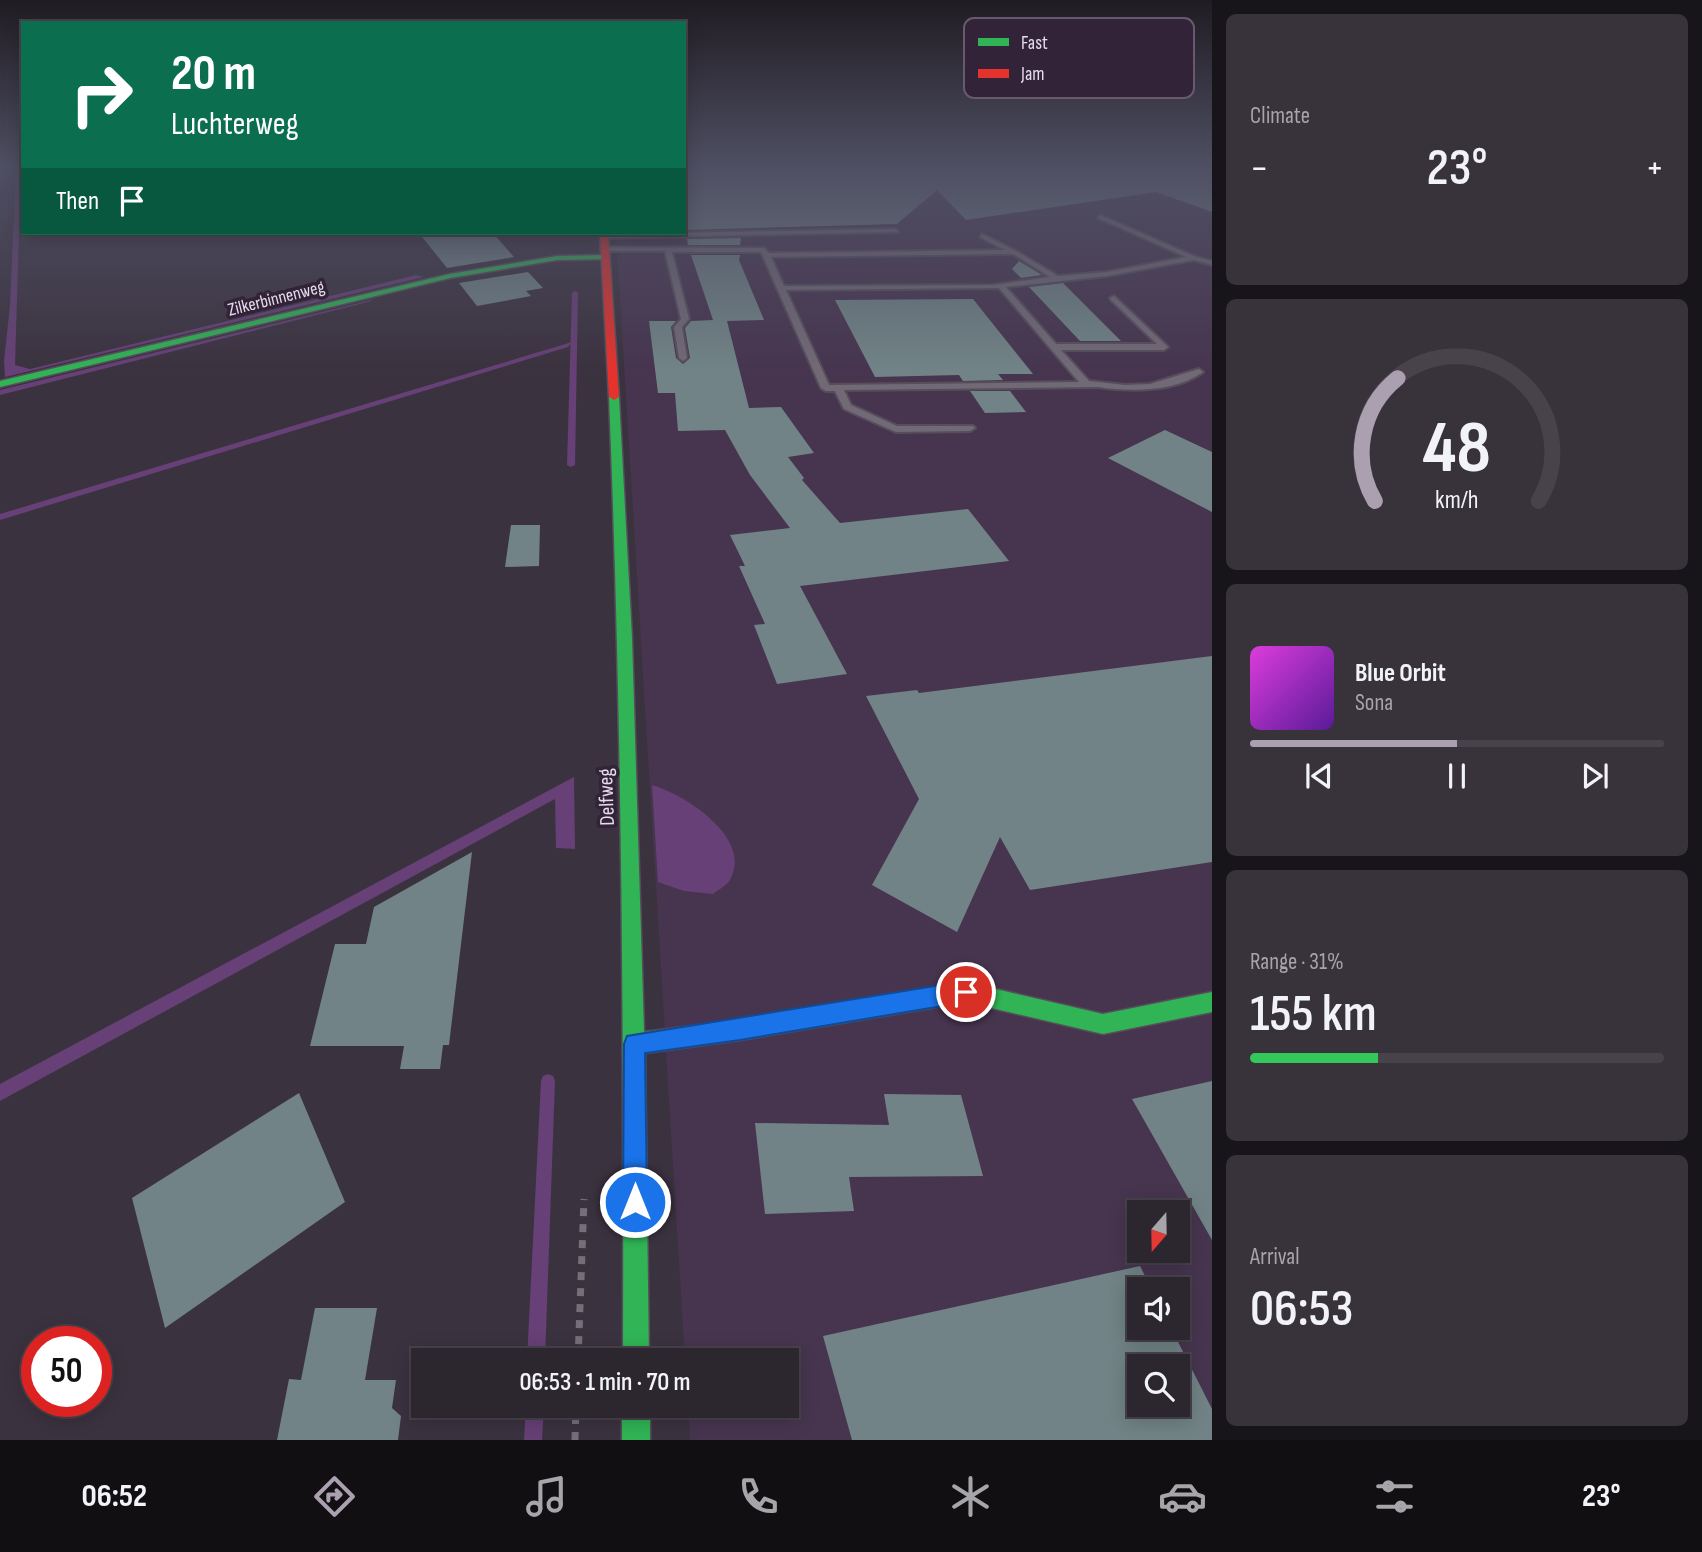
<!DOCTYPE html>
<html lang="en">
<head>
<meta charset="utf-8">
<style>
  :root { --surface:#2c262f; --page:#38323b; --text:#f1f3f6; --muted:#a6a5aa; --line:#48434b; --accent:#aaa0af }
  body { margin:0; font-family:"Sofia Sans Condensed",sans-serif; background:var(--page); color:var(--text); height:100vh; display:flex; flex-direction:column; font-size:26px; white-space:nowrap }
  * { box-sizing:border-box; margin:0 }
  p { font-size:23px; color:var(--muted) }
  .icon { flex:none; width:38px; height:38px; fill:none; stroke:currentColor; stroke-width:2; stroke-linecap:round; stroke-linejoin:round }
  .map { position:relative; flex:1; overflow:hidden }
  .details { display:flex; flex-direction:column; gap:14px; padding:14px; background:#18151a; width:490px }
  .details>* { flex:none }
  .banner { position:absolute; left:21px; top:21px; width:665px; height:214px; border-radius:0px; box-shadow:0 4px 18px #0003,0 0 0 2px var(--line); background:#0b6e4f; color:#fff; overflow:hidden }
  .needle { width:46px; rotate:200deg }
  .fabs { position:absolute; left:1127px; top:1200px; display:grid; gap:14px }
  .fabs a { display:grid; place-items:center; width:63px; height:63px; border-radius:0px; background:var(--surface); box-shadow:0 4px 18px #0003,0 0 0 2px var(--line); font-size:35px }
  .speed { position:absolute; left:21px; top:1326px; display:flex; gap:14px; font-size:35px; font-weight:700; text-align:center }
  .speed>* { display:grid; place-content:center; width:91px; height:91px; border-radius:50%; background:var(--surface); box-shadow:0 4px 18px #0003,0 0 0 2px var(--line); line-height:1 }
  .speed .limit { border:10px solid #d22; background:#fff; color:#111 }
  .pin { position:absolute; display:grid; place-items:center; width:60px; height:60px; color:#fff; margin:-30px; border:4px solid #fff; border-radius:50%; box-shadow:0 2px 7px #0007 }
  .me { position:absolute; width:77px; margin:-38px; rotate:0deg; stroke-linejoin:round; filter:drop-shadow(0 0 5px #0008) }
  .turn { display:flex; align-items:center; gap:24px; height:147px; padding:0 35px; font-size:32px }
  .turn .icon { width:91px; height:91px; stroke-width:2.5 }
  .turn b { display:block; font-size:49px; line-height:60px }
  .then { display:flex; align-items:center; height:66px; padding:0 35px; background:#0003; gap:14px; font-size:26px }
  .big { font-size:52px; font-weight:600; line-height:1.1 }
  .details .card { flex:1; display:flex; flex-direction:column; justify-content:center; gap:10px; min-width:0; padding:0 24px; border-radius:10px; background:var(--page) }
  .details .dial { align-items:center; gap:0 }
  .dial svg { height:182px; overflow:visible; fill:none; stroke:var(--line); stroke-width:7; stroke-linecap:round; text-anchor:middle }
  .dial text { fill:var(--text); stroke:none }
  .song { display:flex; align-items:center; gap:21px }
  .cover { width:84px; height:84px; border-radius:10px; background:linear-gradient(135deg,hsl(300 70% 55%),hsl(270 70% 35%)) }
  .played { height:7px; border-radius:4px; background:linear-gradient(90deg,var(--accent) 50%,var(--line) 50%) }
  .keys { display:flex; justify-content:space-around; direction:ltr }
  .heat { display:flex; justify-content:space-between; align-items:center; font-size:38px; direction:ltr }
  .charge { height:10px; border-radius:5px; background:linear-gradient(90deg,#34c759 31%,var(--line) 0) }
  .trip { position:absolute; left:411px; top:1348px; width:388px; height:70px; border-radius:0px; background:var(--surface); box-shadow:0 4px 18px #0003,0 0 0 2px var(--line); font-weight:600; line-height:70px; text-align:center }
  .tabs { display:flex; height:112px; justify-content:space-around; align-items:center; background:#120f13; color:var(--muted) }
  .tabs .icon { width:49px; height:49px }
  .tabs .on { color:var(--accent) }
  .tabs b { font-size:32px; color:var(--text) }
  main { display:flex; flex:1; min-height:0 }
  .map>svg:first-child { display:block }
  .built { fill:#47354f; fill-rule:evenodd }
  .water { fill:#664076 }
  .lines { fill:none; stroke-linecap:round; stroke-linejoin:round }
  .stream { fill:#664076; fill-rule:evenodd }
  .building { fill:#718386; fill-rule:evenodd }
  .lane-casing { stroke:#564e5a; stroke-width:4 }
  .fast-casing { stroke:#564e5a; stroke-width:3 }
  .jam-casing { stroke:#564e5a; stroke-width:3 }
  .path { stroke:#766e79; stroke-width:7; stroke-dasharray:8 8; stroke-linecap:butt }
  .lane { fill:#726977; fill-rule:evenodd }
  .fast { fill:#30b455; fill-rule:evenodd }
  .jam { fill:#e5322d; fill-rule:evenodd }
  .route { fill:#1a73e8; stroke:#114b97; stroke-width:2 }
  .labels { text-anchor:middle; stroke-width:7; stroke-linejoin:round; paint-order:stroke }
  .far-street-label { font-size:18px; fill:#e6dceb; stroke:#322339 }
  .street-label { font-size:21px; fill:#e6dceb; stroke:#322339 }
  .key { fill:#322339; stroke:#685a6e; stroke-width:2 }
  .key-label { font-size:19px; fill:#e6dceb }
</style>
</head>
<body>
<main>
<div class="map">
<svg width="1212" height="1440" viewBox="0 0 1212 1440">
  <rect width="100%" height="100%" fill="#3b323f"/>
  <!-- built -->
  <path class="built" d="M684 168H1212V1440H690L688 1405H788V1360H685L616 233H684ZM1139 1213H1178V1251H1139ZM1139 1290H1178V1328H1139ZM1139 1367H1178V1405H1139Z"/>
  <!-- water -->
  <g class="water">
    <path d="M16 168H21L15 365 30 369 416 275 424 277 5 377 4 361 10 305Z"/>
    <path d="M371 300 372 301 0 395V390Z"/>
    <path d="M572 342 568 347 0 520V514Z"/>
    <path d="M574 777 575 849 556 848 555 799 0 1101V1084Z"/>
    <path d="M652 785C684 794 754 838 730 880 727 885 718 890 713 894L684 891 658 882Z"/>
  </g>
  <g class="lines">
    <!-- stream -->
    <g class="stream">
      <path d="M575 291 578 293 575 465 571 467 567 465 572 293Z"/>
      <path d="M548 1074 553 1076 555 1081 545 1360H527L541 1081 543 1076Z"/>
      <path d="M526 1405H544L542 1440H524Z"/>
    </g>
  </g>
  <!-- building -->
  <g class="building">
    <path d="M684 168H1212V212L1156 192 966 220 937 190 897 224 684 230Z"/>
    <path d="M419 233H493L514 257 447 268Z"/>
    <path d="M741 238 740 245H688L687 239Z"/>
    <path d="M691 255H740L739 260 764 320 727 321 749 408 781 407 814 453 788 457 804 478 802 480 840 523 968 509 1009 561 800 586 847 674 777 684 754 625 765 624 739 566H745L730 535 790 528 750 475 725 430 678 431 675 393H658L649 321H676L671 327 676 358 683 364 690 358 685 328 691 321 713 320Z"/>
    <path d="M1019 261 1042 275 1021 278 1012 269Z"/>
    <path d="M528 272 543 288 526 291 531 296 477 306 459 283Z"/>
    <path d="M1063 283 1121 341H1080L1029 287Z"/>
    <path d="M973 299 1033 374H998L1003 380 963 381 959 375 875 377 835 300Z"/>
    <path d="M970 391H1010L1026 412 985 413Z"/>
    <path d="M1165 430 1212 452V512L1108 458Z"/>
    <path d="M511 525H540L539 566 505 567Z"/>
    <path d="M1212 656V862L1030 890 1000 837 957 932 872 885 919 799 866 696 917 690 919 693Z"/>
    <path d="M472 852 449 1045H443L440 1069H400L404 1046H310L335 944H366L374 907Z"/>
    <path d="M1212 1081V1240L1132 1099Z"/>
    <path d="M299 1093 345 1202 165 1328 132 1198Z"/>
    <path d="M884 1094 961 1095 983 1176 849 1177 854 1211 765 1214 755 1123 889 1125Z"/>
    <path d="M1140 1266 1152 1290H1139V1328H1171L1212 1409V1440H852L823 1336ZM1139 1367H1178V1405H1139Z"/>
    <path d="M315 1308H377L365 1380H396L392 1408 401 1416 398 1440H277L289 1379 301 1380Z"/>
  </g>
  <g class="lines">
    <!-- lane casing -->
    <g class="lane-casing">
      <g id="lane">
        <path d="M1100 215 1196 257 1212 261V265L1194 260 1107 276 1006 287 1056 344H1157L1111 300 1110 298 1114 296 1168 347 1164 350H1061L1089 381 1125 385 1150 384 1199 369 1203 372C1175 392 1131 392 1098 387L844 390 851 405 897 426H973L975 428 970 431 896 432 844 409 835 391H826L821 388 761 252H672L689 319 682 327 687 358 683 361 679 358 674 327 681 319 665 251H604L601 249 604 247 764 248 769 253 1005 250 980 237 982 234 1016 251 1058 276 1107 272 1186 257 1098 218ZM1013 254 1050 277 993 285 784 286 771 257ZM999 288 1079 382 829 385 786 290Z"/>
        <path d="M896 229 898 232 604 238 601 236 604 234Z"/>
      </g>
    </g>
    <!-- fast casing -->
    <g class="fast-casing">
      <g id="fast">
        <path d="M605 255 608 259 557 260 450 278 0 387V381L450 274 557 256Z"/>
        <path d="M614 394 619 397 632 638 644 1032 740 1020 966 982 1103 1014 1212 992V1012L1103 1034 966 1002 740 1040 645 1053 649 1360H623C624 1039 622 718 609 397Z"/>
        <rect x="622" y="1405" width="28" height="35"/>
      </g>
    </g>
    <!-- jam casing -->
    <g class="jam-casing">
      <path id="jam" d="M600 233H608L619 397 614 400 609 397Z"/>
    </g>
    <!-- path -->
    <g class="path">
      <path d="M578 1360 584 1199"/>
      <path d="M575 1440 576 1405"/>
    </g>
    <!-- lane -->
    <use href="#lane" class="lane"/>
    <!-- fast -->
    <use href="#fast" class="fast"/>
    <!-- jam -->
    <use href="#jam" class="jam"/>
  </g>
  <!-- sky -->
  <linearGradient id="sky" x2="0" y2="1"><stop stop-color="#201c23"/><stop offset="0.45" stop-color="#4f4f63"/><stop offset="1" stop-color="#4f4f63" stop-opacity="0"/></linearGradient>
  <rect width="1212" height="370" fill="url(#sky)"/>
  <!-- route -->
  <path class="route" d="M966 981 973 984 976 992 973 999 966 1002 740 1040 645 1053 647 1202 644 1210 635 1214 627 1210 623 1202 624 1044 627 1036Z"/>
  <g class="labels">
    <!-- far-street labels -->
    <g class="far-street-label">
      <text transform="translate(276 298) rotate(-14)" y="6">Zilkerbinnenweg</text>
    </g>
    <!-- street labels -->
    <g class="street-label">
      <text transform="translate(606 797) rotate(-92)" y="7">Delfweg</text>
    </g>
  </g>
  <!-- legend -->
  <rect x="964" y="18" width="230" height="80" rx="10" class="key"/>
  <rect x="978" y="38" width="31" height="8" fill="#30b455"/>
  <rect x="978" y="69" width="31" height="9" fill="#e5322d"/>
  <g class="key-label">
    <text x="1021" y="49">Fast</text>
    <text x="1021" y="80">Jam</text>
  </g>
</svg>
<div class="fabs">
<a><svg class="needle" viewBox="-14 -14 28 28"><path d="M0-13l5 13h-10z" fill="#e53935"/><path d="M0 13l5-13h-10z" fill="#a6a5aa"/></svg></a>
<a><svg class="icon" aria-label="sound" viewBox="0 0 24 24"><path d="M4 9h4l5-4v14l-5-4H4zM17 9q2 3 0 6"/></svg></a>
<a><svg class="icon" aria-label="search" viewBox="0 0 24 24"><circle cx="10" cy="10" r="6"/><path d="M15 15l6 6"/></svg></a>
</div>
<div class="speed"><div class="limit">50</div></div>
<div class="pin" style="left:966px;top:992px;background:#d93025"><svg class="icon" aria-label="arrive" viewBox="0 0 24 24"><path d="M6 21V4h12l-3 4 3 4H6"/></svg></div>
<svg class="me" style="left:635px;top:1202px" viewBox="-20 -20 40 40"><circle r="17" fill="#1a73e8" stroke="#fff" stroke-width="3"/><path d="M0-11L8 9 0 5-8 9z" fill="#fff"/></svg>
<div class="trip">06:53 · 1 min · 70 m</div>
<div class="banner">
<div class="turn"><svg class="icon" aria-label="right" viewBox="0 0 24 24"><path d="M7 20v-9h11M14 6l5 5-5 5"/></svg><div><b>20 m</b>Luchterweg</div></div>
<div class="then">Then<svg class="icon" aria-label="arrive" viewBox="0 0 24 24"><path d="M6 21V4h12l-3 4 3 4H6"/></svg></div>
</div>
</div>
<section class="details">
<div class="card"><p>Climate</p>
<div class="heat"><a>−</a><b class="big">23°</b><a>+</a></div>
</div>
<div class="card dial"><svg viewBox="0 0 100 80">
<path d="M14 69A42 42 0 1 1 86 69"/>
<path d="M14 69A42 42 0 0 1 24 15" stroke="#aaa0af"/>
<text x="50" y="56" font-size="32" font-weight="700">48</text>
<text x="50" y="72" font-size="11">km/h</text>
</svg></div>
<div class="card">
<div class="song"><i class="cover"></i><div><b>Blue Orbit</b><p>Sona</p></div></div>
<div class="played"></div>
<div class="keys"><svg class="icon" aria-label="previous" viewBox="0 0 24 24"><path d="M18 5L8 12l10 7zM5 5v14"/></svg><svg class="icon" aria-label="pause" viewBox="0 0 24 24"><path d="M8 5v14M16 5v14"/></svg><svg class="icon" aria-label="next" viewBox="0 0 24 24"><path d="M6 5l10 7-10 7zM19 5v14"/></svg></div>
</div>
<div class="card"><p>Range · 31%</p><b class="big">155 km</b><div class="charge"></div></div>
<div class="card"><p>Arrival</p><b class="big">06:53</b></div>
</section>
</main>
<nav class="tabs">
<b>06:52</b>
<svg class="icon on" aria-label="directions" viewBox="0 0 24 24"><path d="M12 3l9 9-9 9-9-9zM9 14v-3h6M13 9l2 2-2 2"/></svg>
<svg class="icon" aria-label="music" viewBox="0 0 24 24"><path d="M9 18V5l10-2v13"/><circle cx="6" cy="18" r="3"/><circle cx="16" cy="16" r="3"/></svg>
<svg class="icon" aria-label="phone" viewBox="0 0 24 24"><path d="M5 4h4l2 5-3 2q2 4 5 5l2-3 5 2v4C11 20 4 13 5 4z"/></svg>
<svg class="icon" aria-label="climate" viewBox="0 0 24 24"><path d="M12 3v18M4 7l16 10M4 17L20 7"/></svg>
<svg class="icon" aria-label="car" viewBox="0 0 24 24"><path d="M5 17H2v-5l4-1 3-4h7l3 4 3 1v5h-3M9 17h6M6 11h13"/><circle cx="7" cy="17" r="2"/><circle cx="17" cy="17" r="2"/></svg>
<svg class="icon" aria-label="filters" viewBox="0 0 24 24"><path d="M4 7h16M4 17h16"/><circle cx="9" cy="7" r="2"/><circle cx="15" cy="17" r="2"/></svg>
<b>23°</b>
</nav>
</body>
</html>
